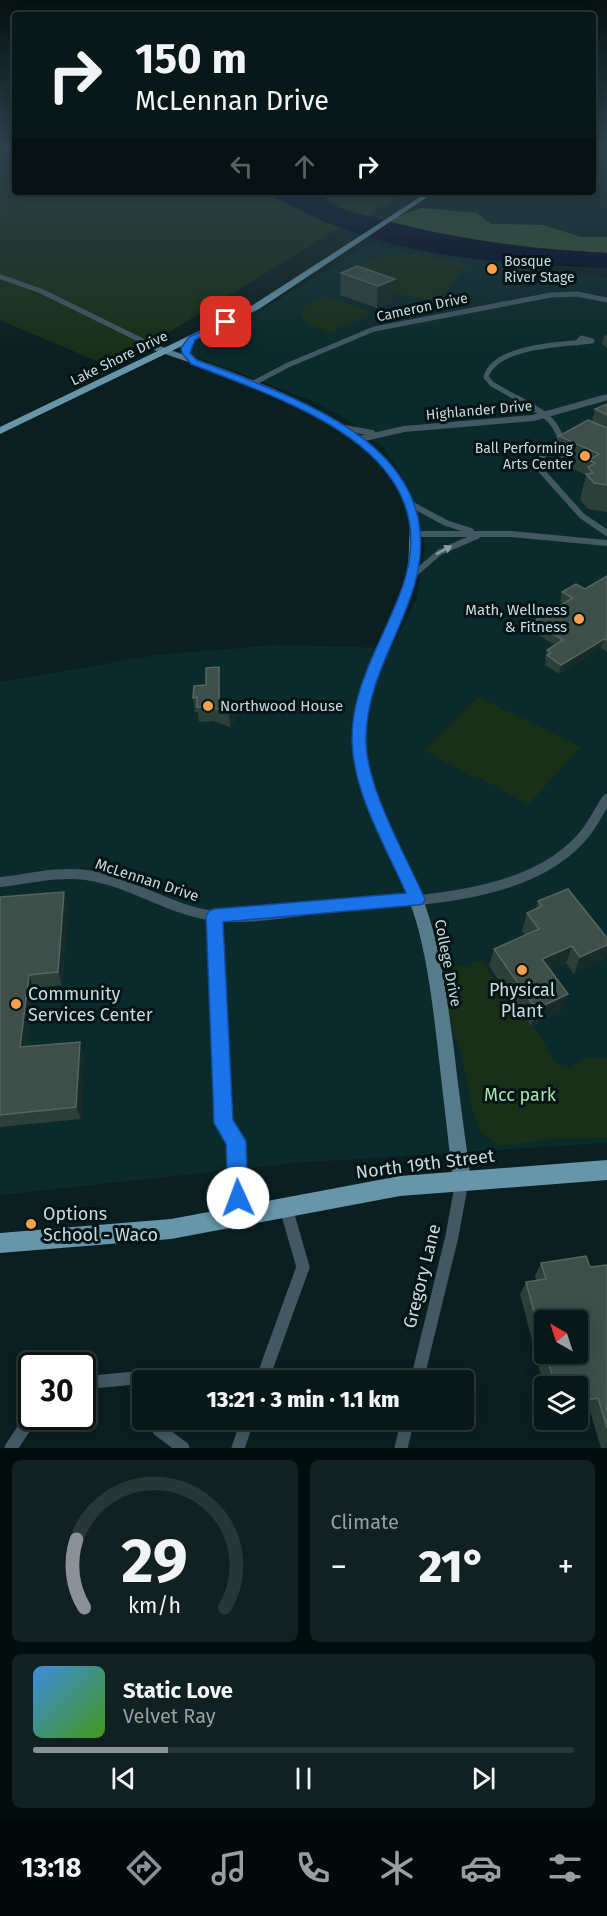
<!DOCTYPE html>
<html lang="en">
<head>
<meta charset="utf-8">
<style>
  :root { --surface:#081718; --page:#112021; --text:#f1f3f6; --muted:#989fa2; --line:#293637; --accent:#8c9099 }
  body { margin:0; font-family:"Fira Sans",sans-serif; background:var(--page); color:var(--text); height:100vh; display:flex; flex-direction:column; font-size:22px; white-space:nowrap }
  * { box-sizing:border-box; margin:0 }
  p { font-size:20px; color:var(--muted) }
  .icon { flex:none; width:33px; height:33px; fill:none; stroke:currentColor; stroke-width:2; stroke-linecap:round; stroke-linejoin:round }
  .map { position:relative; height:1448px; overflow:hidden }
  .side { display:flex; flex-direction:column; gap:12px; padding:12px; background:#040d0d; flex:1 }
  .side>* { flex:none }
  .banner { position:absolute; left:12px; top:12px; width:584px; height:183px; border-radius:6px; box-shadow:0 3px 15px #0003,0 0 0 2px var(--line); background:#081718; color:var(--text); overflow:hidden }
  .needle { width:39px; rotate:321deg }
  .buttons { position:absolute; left:534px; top:1310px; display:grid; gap:12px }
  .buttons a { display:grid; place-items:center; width:54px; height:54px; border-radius:6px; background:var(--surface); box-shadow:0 3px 15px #0003,0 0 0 2px var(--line); font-size:30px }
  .speed { position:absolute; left:18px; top:1352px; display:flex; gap:12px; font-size:30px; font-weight:700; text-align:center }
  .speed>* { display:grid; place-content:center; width:78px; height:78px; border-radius:50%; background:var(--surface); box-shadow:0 3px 15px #0003,0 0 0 2px var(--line); line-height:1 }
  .speed .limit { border:3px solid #111; border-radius:9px; background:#fff; color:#111 }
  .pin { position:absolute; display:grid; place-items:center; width:51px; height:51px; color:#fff; margin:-26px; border-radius:12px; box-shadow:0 3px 9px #0006 }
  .me { position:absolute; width:66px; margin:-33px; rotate:358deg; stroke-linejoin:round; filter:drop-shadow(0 0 4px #0008) }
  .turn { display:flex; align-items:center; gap:21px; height:126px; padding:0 24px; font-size:27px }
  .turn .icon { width:78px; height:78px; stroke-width:2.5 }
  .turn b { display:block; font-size:42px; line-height:51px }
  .lanes { display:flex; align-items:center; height:57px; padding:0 24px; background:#0003; justify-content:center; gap:30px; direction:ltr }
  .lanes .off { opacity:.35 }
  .big { font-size:45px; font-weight:800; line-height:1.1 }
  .side .card { flex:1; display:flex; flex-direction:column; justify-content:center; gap:9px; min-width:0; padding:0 21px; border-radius:9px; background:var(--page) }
  .side .dial { align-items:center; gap:0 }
  .dial svg { height:156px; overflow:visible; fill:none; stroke:var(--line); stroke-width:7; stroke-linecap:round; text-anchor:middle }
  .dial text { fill:var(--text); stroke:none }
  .song { display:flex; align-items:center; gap:18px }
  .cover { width:72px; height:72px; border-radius:9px; background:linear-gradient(135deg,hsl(210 70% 55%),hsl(100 70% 35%)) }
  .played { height:6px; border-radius:3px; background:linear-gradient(90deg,var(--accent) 25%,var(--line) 25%) }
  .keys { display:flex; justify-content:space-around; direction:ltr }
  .heat { display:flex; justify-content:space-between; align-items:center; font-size:33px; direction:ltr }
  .side .tiles { flex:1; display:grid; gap:12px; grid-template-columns:1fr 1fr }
  .card:last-child { grid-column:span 2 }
  .trip { position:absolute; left:132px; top:1370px; width:342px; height:60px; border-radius:6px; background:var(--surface); box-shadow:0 3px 15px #0003,0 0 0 2px var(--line); font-weight:800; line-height:60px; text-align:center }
  .menu { display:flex; height:96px; justify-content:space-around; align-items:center; background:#03090a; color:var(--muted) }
  .menu .icon { width:42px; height:42px }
  .menu .selected { color:var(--accent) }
  .menu b { font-size:27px; color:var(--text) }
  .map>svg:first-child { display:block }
  .built { fill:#0b2a2b }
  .green { fill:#192f18 }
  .forest { fill:#315431 }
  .water { fill:#000623 }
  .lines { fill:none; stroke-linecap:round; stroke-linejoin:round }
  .street-far4 { stroke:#425862; stroke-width:5 }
  .street-far3 { stroke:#425862; stroke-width:6 }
  .street-far2 { stroke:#425862; stroke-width:8 }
  .street-far1 { stroke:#425862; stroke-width:10 }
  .street { stroke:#425862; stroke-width:13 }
  .secondary { fill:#577b8b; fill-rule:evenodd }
  .primary { fill:#6796aa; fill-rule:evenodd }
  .wall { fill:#2d3f39; fill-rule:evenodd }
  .shaded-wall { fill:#182b28 }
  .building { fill:#3e4f4a; stroke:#556561; stroke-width:1.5 }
  .oneway { fill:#8e9fa3 }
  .route { fill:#1a73e8; stroke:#114b97; stroke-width:1.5 }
  .poi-dot { fill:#f9a04c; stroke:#031516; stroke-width:2 }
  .labels { text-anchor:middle; stroke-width:6; stroke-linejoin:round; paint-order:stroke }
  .far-poi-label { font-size:14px; fill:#cdd9d9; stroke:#031516; text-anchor:start }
  .far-street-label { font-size:14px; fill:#cdd9d9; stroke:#031516 }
  .poi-label { font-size:15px; fill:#cdd9d9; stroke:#031516; text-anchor:end }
  .street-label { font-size:15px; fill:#cdd9d9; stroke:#031516 }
  .near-poi-label { font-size:18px; fill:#cdd9d9; stroke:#031516; text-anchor:start }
  .near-park-label { font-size:18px; fill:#a9e3a8; stroke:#031516 }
  .near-street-label { font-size:18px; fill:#cdd9d9; stroke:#031516 }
</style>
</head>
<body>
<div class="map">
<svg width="607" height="1448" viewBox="0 0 607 1448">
  <rect width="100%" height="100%" fill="#0b1f20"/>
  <!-- built -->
  <path class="built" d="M368 244 607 278V1143L295 1163 0 1195V682L156 655 276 645 392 648 417 598 425 546 409 488 385 449 347 419 310 400 194 356 189 350 193 344 270 305Z"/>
  <!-- green -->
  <g class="green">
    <path d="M15 164V192H268L284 203 341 227 171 331 99 362 0 320V166Z"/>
    <path d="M343 192H407L369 216 351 212 325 198Z"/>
    <path d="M415 254 466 264C458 275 451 290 439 297 422 306 364 283 344 277L375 258Z"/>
    <path d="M325 296 369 311V314L329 333 306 322 301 315 305 306Z"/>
    <path d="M479 697 581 747 528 805 477 776 474 778 424 750Z"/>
    <path d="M483 960 488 971 540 1035 553 1059 565 1069 587 1058H607V1138L551 1139 500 1146 482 1134 472 1109 462 1056 452 1026 440 967 465 966Z"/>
  </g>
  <!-- forest -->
  <path class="forest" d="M421 208 477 213 491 224 543 225 581 237H607V253C534 249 454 246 385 221Z"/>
  <!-- water -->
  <path class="water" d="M268 192H343L325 198C339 213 362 214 380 219 455 239 529 249 607 253V268C493 264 366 255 268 192Z"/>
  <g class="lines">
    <!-- street-far4 -->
    <g class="street-far4">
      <path d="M1 277 41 291 157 348"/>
      <path d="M252 384 288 365 374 329 551 295 577 294 607 300"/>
      <path d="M518 399 492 384 486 377C495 345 563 345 592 341L581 338 577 343"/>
      <path d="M599 399 607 397"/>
    </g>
    <!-- street-far3 -->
    <g class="street-far3">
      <path d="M516 398C535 408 555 417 561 440L542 456 539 468 582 516 607 533"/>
      <path d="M345 428 372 433"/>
      <path d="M360 439 404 429 533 418 604 398"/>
      <path d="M409 503 446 523 471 531"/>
      <path d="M415 534H511L607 543"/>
      <path d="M412 576 440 552 477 536"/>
    </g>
    <!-- street-far2 -->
    <g class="street-far2">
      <path d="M411 578 414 575"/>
      <path d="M605 801 607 798"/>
    </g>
    <!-- street-far1 -->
    <g class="street-far1">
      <path d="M0 882C28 879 58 871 86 875 131 881 170 911 215 916 254 920 294 911 333 907 412 900 534 901 587 831 594 821 600 810 606 800"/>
      <path d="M214 916 221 1087"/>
    </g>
    <!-- street -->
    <g class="street">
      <path d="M221 1085 223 1123 236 1141 238 1216"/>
      <path d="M262 1380 303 1267 286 1208"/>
      <path d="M417 1380 452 1236 462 1181"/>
      <path d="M82 1383 135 1378 142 1382"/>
      <path d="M156 1419 159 1430 183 1448"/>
      <path d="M11 1448 32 1416"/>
      <path d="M238 1448 248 1419"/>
      <path d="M401 1448 408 1419"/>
    </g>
    <!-- secondary -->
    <path class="secondary" d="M154 346H160C267 386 474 442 408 599 386 652 357 706 368 765 379 819 415 867 430 920 443 962 448 1006 454 1050 459 1094 465 1137 471 1181L468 1187 462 1190 456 1187 453 1181C448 1138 443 1094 438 1051 433 1007 428 963 416 921 401 868 362 814 355 761 347 700 378 648 400 593 407 576 409 562 409 544 409 536 411 526 409 519 387 421 236 380 154 350Z"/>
    <!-- primary -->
    <g class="primary">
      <path d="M428 192H435L259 309 195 340 189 351 198 362 197 364H191L181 351 184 345 0 434V427L253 305Z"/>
      <path d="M607 1160V1180L400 1196 171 1239 0 1253V1233L171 1219 400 1176Z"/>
    </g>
  </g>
  <!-- wall -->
  <g class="wall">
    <path d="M341 273 395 279 393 301 377 308 340 295Z"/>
    <path d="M607 335V348L602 344 604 336Z"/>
    <path d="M607 404V512L588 509 580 500 586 475 554 460 559 436 592 421 595 409Z"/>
    <path d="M607 576V652L601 648 559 674 545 665 546 660 545 659 547 650 555 645 532 631 534 621 564 604 560 601 562 592 585 589Z"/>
    <path d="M219 667 220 700 235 705 236 719 230 727 213 721 199 722 198 712H195L193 698 206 685Z"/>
    <path d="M64 892 68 905 62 985 34 988 27 1046 84 1054 81 1119 0 1127V897Z"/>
    <path d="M538 901 607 938V953L604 960 574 974 566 963 550 970 561 1011 531 1026 489 966 494 949 525 935 522 931 527 913 536 909Z"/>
    <path d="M541 1263 590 1267 607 1265V1448H601L589 1408 578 1410V1386H544V1387L520 1294 526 1282 536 1280 535 1276ZM544 1320 578 1353H544Z"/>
  </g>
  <!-- shaded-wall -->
  <g class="shaded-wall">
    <path d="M395 279 393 301 377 308 378 286Z"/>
    <path d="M604 639 601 648 559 674 561 665Z"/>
    <path d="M235 705 236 719 230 727 229 713Z"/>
    <path d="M64 892 68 905 62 985 58 972Z"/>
    <path d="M607 945V953L604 960 574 974 580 957Z"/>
    <path d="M572 946 566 963 537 977 542 959Z"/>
    <path d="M29 975 34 988 26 1060 20 1047Z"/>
    <path d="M568 994 561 1011 531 1026 536 1009Z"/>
    <path d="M80 1042 84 1054 81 1119 76 1107Z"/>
  </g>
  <!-- building -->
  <g class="building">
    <path d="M357 266 395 279 378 286 341 273Z"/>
    <path d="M607 404V415L595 409Z"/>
    <path d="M588 420 604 427H607V485L594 483 586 474 593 473 588 467 595 463 589 460 599 454 559 436Z"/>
    <path d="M607 576V640L604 639 561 665 547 655 551 653 547 650 563 640 534 621 573 598 562 592 576 584 585 589Z"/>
    <path d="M219 667V699L235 705 229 713 212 707H197V697L193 698 194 686 206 685V668Z"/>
    <path d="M568 889 607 938V945L580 957 572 946 542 959 568 994 536 1009 494 949 539 929 527 913 542 906 538 901Z"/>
    <path d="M64 892 58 972 29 975 20 1047 80 1042 76 1107 0 1115V897Z"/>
    <path d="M586 1256 590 1267 607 1265V1428L598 1398 578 1402V1386H555L546 1353H578V1320H544V1349L526 1282 546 1279 541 1263Z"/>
  </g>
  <!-- one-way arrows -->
  <defs><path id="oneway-solid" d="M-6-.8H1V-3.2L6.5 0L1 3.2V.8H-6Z" transform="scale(1.5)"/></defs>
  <use class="oneway" href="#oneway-solid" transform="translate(444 550) rotate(-28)"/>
  <!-- sky -->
  <linearGradient id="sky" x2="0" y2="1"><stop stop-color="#061112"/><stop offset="0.42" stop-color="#2e424e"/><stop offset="1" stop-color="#2e424e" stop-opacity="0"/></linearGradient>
  <rect width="607" height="352" fill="url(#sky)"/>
  <!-- route -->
  <path class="route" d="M223 321 230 322 195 340 190 353 197 360C295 398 453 445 415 583 400 637 367 679 366 738 365 786 405 854 425 899L423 904 417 905 223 922 233 1120 246 1141 248 1198 245 1205 238 1208 231 1205 228 1198 226 1144 214 1123 206 916 209 911 214 909 406 893C385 845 353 793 352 740 351 684 386 636 403 585 449 450 285 401 191 364L182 353 181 348 189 337Z"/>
  <!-- markers -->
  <g class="poi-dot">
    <circle cx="492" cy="269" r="6"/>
    <circle cx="585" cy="456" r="6"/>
    <circle cx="579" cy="619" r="6"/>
    <circle cx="208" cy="706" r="6"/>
    <circle cx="522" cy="970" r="6"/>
    <circle cx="16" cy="1004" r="6"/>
    <circle cx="31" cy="1224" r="6"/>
  </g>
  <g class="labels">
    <!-- far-poi labels -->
    <g class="far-poi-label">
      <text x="504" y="266">Bosque<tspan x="504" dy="16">River Stage</tspan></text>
      <text x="573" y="453" text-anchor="end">Ball Performing<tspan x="573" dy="16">Arts Center</tspan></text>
    </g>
    <!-- far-street labels -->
    <g class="far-street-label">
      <text transform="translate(422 307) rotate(-12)" y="5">Cameron Drive</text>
      <text transform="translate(119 358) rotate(-26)" y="5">Lake Shore Drive</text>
      <text transform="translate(479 410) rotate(-5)" y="5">Highlander Drive</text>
    </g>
    <!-- poi labels -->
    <g class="poi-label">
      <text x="567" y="615">Math, Wellness<tspan x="567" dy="17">&amp; Fitness</tspan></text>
      <text x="220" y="711" text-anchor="start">Northwood House</text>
    </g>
    <!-- street labels -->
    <g class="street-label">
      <text transform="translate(147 880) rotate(18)" y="5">McLennan Drive</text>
      <text transform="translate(448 963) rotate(79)" y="5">College Drive</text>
    </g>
    <!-- near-poi labels -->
    <g class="near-poi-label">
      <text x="522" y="996" text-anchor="middle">Physical<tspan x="522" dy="21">Plant</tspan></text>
      <text x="28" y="1000">Community<tspan x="28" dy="21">Services Center</tspan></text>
      <text x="43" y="1220">Options<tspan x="43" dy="21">School - Waco</tspan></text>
    </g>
    <!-- near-park labels -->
    <g class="near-park-label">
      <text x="520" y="1101">Mcc park</text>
    </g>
    <!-- near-street labels -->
    <g class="near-street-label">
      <text transform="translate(425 1164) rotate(-7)" y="6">North 19th Street</text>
      <text transform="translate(422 1276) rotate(-76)" y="6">Gregory Lane</text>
    </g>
  </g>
</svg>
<div class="buttons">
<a><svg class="needle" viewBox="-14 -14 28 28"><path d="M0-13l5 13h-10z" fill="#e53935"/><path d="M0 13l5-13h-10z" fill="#989fa2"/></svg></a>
<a><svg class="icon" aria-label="layers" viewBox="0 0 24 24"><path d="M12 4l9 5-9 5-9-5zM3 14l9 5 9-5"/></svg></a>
</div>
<div class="speed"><div class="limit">30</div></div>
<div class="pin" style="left:226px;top:322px;background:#d93025"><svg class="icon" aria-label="arrive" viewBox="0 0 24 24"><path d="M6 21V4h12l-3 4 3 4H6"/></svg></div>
<svg class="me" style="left:238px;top:1198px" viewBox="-20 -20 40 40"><circle r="19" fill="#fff"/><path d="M0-13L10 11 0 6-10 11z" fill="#1a73e8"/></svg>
<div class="trip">13:21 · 3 min · 1.1 km</div>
<div class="banner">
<div class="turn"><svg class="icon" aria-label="right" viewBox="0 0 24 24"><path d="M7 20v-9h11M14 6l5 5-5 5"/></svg><div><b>150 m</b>McLennan Drive</div></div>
<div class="lanes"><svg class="icon off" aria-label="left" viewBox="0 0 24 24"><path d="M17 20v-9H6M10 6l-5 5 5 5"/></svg><svg class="icon off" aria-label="ahead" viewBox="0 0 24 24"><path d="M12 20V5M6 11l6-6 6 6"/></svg><svg class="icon" aria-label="right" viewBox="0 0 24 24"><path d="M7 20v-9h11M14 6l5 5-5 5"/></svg></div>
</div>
</div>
<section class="side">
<div class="tiles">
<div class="card dial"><svg viewBox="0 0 100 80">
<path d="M14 69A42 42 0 1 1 86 69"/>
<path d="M14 69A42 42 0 0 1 10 34" stroke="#8c9099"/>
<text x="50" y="56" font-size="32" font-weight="700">29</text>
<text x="50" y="72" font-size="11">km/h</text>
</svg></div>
<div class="card"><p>Climate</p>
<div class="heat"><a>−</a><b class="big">21°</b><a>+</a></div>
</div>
<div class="card">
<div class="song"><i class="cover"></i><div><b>Static Love</b><p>Velvet Ray</p></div></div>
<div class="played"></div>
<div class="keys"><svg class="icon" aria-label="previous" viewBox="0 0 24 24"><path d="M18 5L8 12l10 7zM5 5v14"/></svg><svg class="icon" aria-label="pause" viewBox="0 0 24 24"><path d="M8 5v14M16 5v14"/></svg><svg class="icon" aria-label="next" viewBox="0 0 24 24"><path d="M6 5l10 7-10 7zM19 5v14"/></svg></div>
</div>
</div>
</section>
<nav class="menu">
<b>13:18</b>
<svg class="icon selected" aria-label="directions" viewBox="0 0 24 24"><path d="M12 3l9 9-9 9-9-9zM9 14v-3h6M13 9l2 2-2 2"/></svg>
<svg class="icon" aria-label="music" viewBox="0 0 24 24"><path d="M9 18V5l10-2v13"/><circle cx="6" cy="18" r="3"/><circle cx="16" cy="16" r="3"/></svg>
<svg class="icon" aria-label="phone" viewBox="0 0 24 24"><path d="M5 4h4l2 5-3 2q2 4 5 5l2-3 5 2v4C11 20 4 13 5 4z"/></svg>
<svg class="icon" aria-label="climate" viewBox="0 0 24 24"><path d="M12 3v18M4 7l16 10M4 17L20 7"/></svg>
<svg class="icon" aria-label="car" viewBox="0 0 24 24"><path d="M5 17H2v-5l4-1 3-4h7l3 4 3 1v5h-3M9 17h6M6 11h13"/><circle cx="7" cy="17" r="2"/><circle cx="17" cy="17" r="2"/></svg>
<svg class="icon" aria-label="filters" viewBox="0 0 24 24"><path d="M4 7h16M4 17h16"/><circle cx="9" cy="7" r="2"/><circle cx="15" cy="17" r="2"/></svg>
</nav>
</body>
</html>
